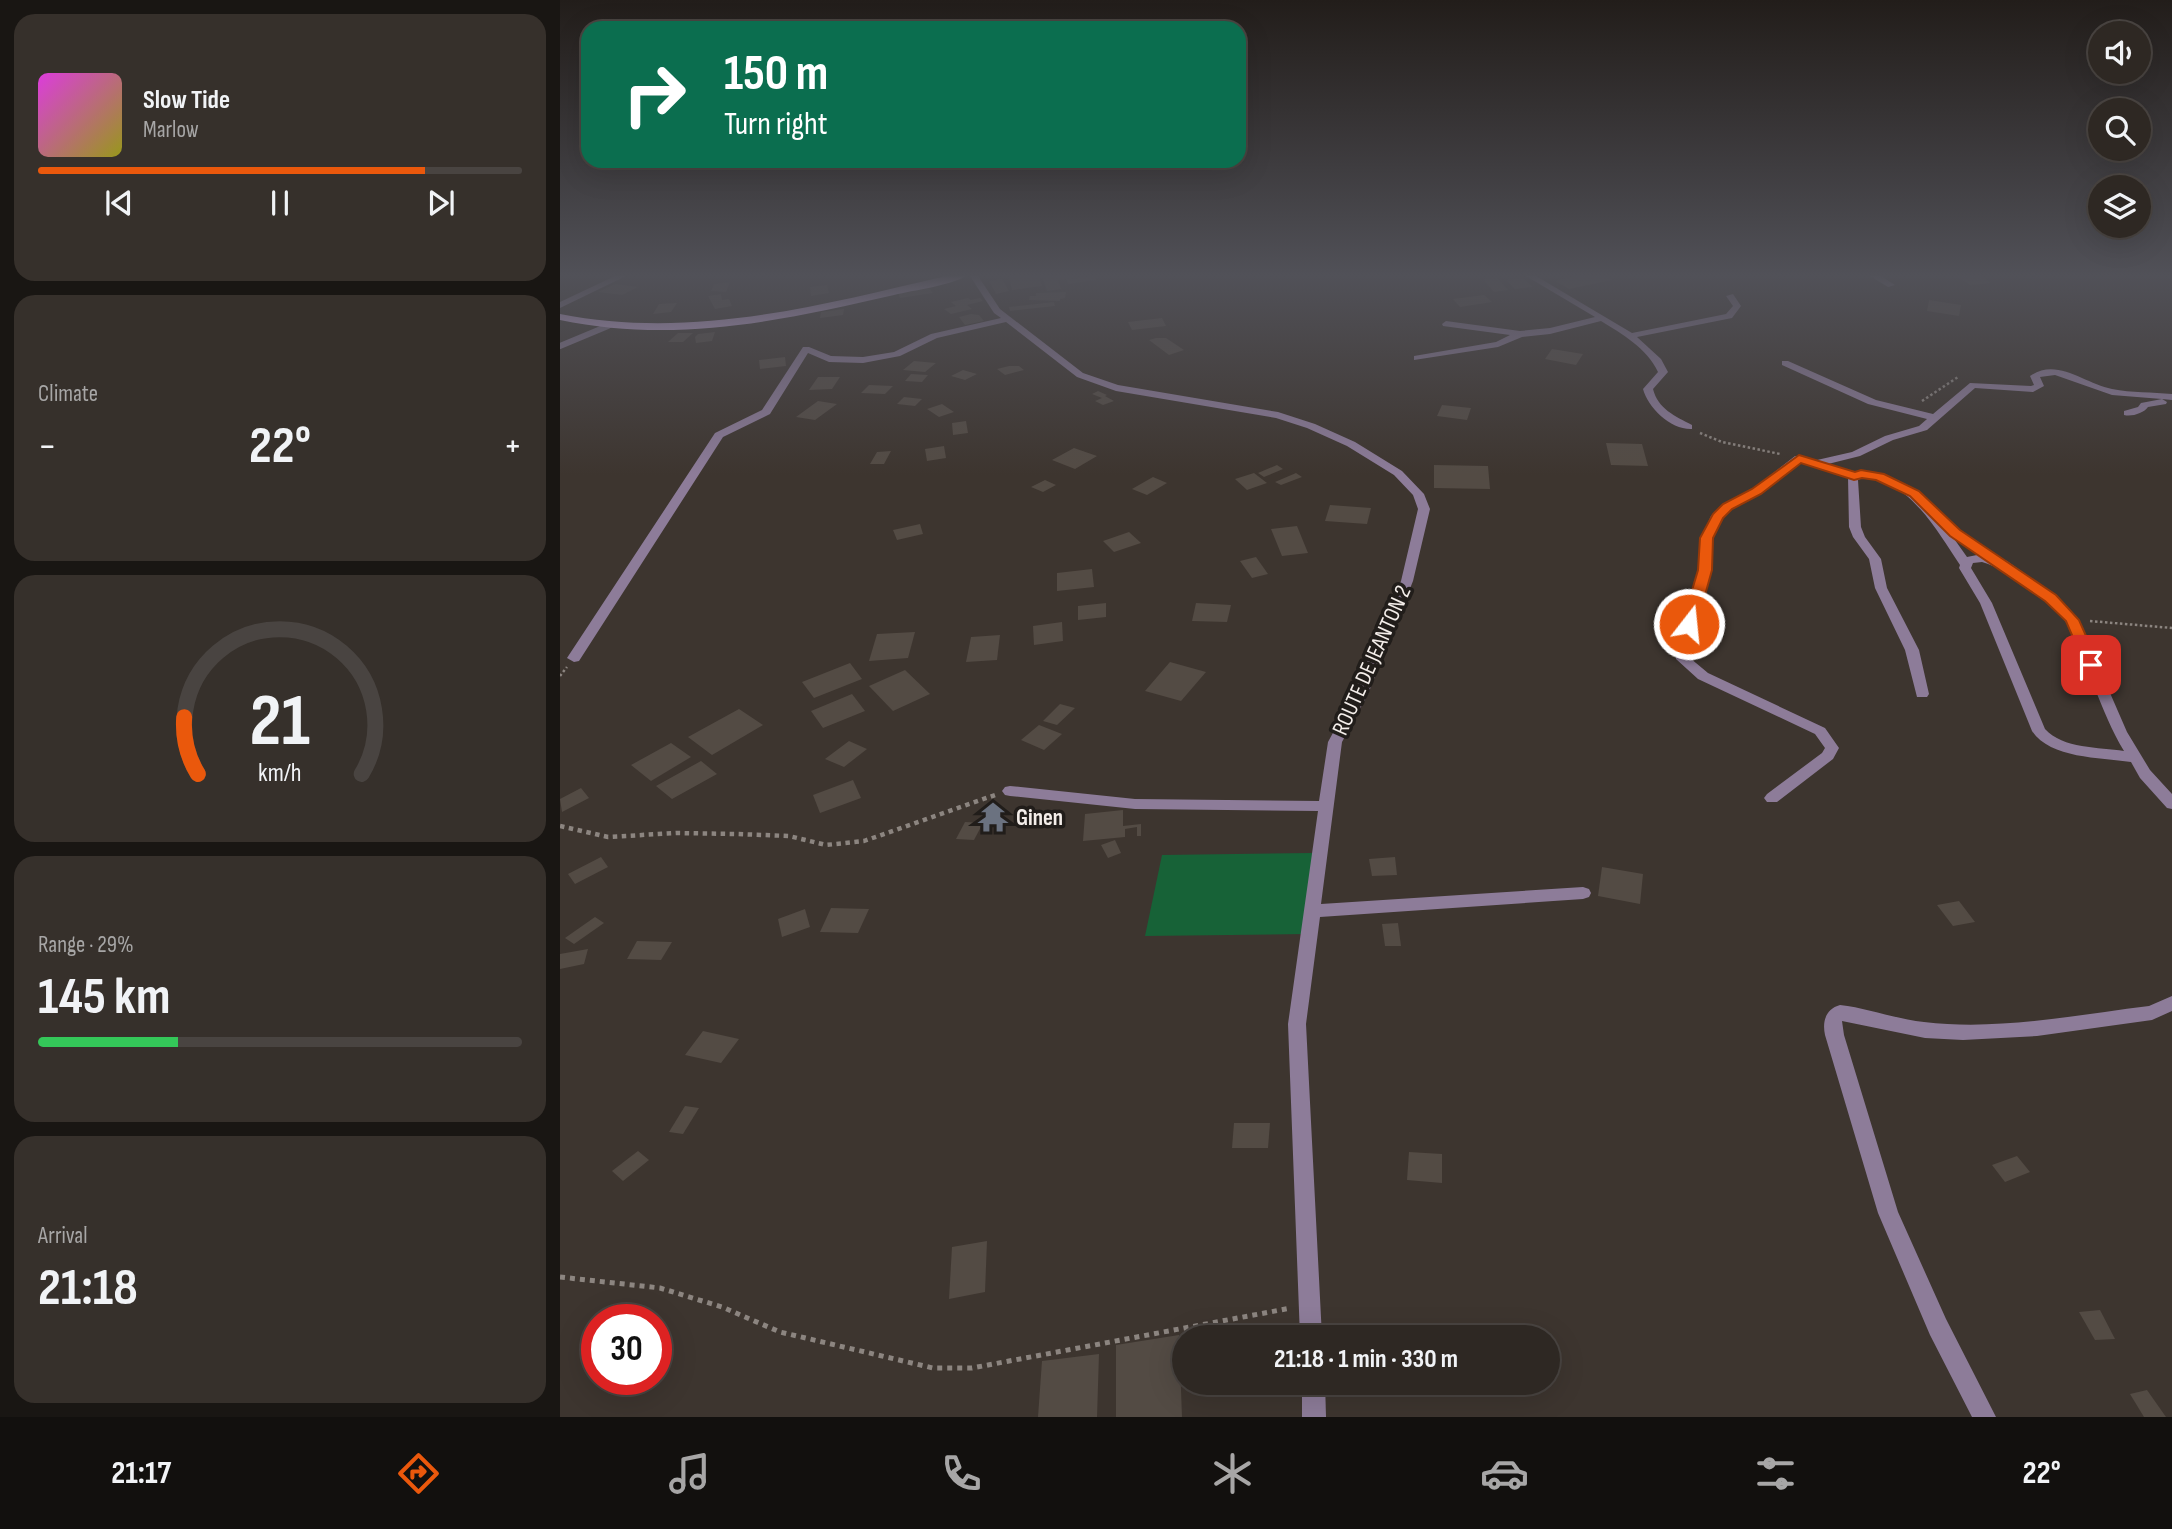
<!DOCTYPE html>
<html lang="en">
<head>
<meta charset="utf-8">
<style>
  :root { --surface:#2e2823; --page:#36302b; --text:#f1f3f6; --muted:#a7a6a6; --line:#494441; --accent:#ea580c }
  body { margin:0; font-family:"Sofia Sans Condensed",sans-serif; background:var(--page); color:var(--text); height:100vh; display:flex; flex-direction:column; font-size:26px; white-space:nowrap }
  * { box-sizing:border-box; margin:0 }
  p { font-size:23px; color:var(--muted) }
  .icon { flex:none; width:38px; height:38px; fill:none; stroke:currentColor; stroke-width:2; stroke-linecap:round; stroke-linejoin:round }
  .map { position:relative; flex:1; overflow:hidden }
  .drawer { display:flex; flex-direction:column; gap:14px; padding:14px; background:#191613; width:560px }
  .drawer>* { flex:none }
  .hud { position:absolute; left:21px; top:21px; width:665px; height:147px; border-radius:21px; box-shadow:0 7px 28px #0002,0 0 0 2px var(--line); background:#0b6e4f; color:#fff; overflow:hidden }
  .tools { position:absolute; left:1528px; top:21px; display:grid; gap:14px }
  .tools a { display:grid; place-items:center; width:63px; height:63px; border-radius:50%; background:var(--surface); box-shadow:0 7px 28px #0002,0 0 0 2px var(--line); font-size:35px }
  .speed { position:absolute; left:21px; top:1304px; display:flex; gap:14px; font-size:35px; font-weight:700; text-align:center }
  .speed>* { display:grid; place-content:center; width:91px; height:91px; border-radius:50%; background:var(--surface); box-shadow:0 7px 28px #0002,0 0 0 2px var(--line); line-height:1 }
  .speed .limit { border:10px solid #d22; background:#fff; color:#111 }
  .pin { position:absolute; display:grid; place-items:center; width:60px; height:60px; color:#fff; margin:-30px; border-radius:14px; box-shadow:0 4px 10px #0006 }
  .me { position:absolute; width:77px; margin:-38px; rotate:16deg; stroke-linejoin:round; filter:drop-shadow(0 0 5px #0008) }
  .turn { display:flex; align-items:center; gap:24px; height:147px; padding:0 28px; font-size:32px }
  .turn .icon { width:91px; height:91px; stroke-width:2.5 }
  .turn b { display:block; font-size:49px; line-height:60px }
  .big { font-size:52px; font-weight:700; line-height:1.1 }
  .drawer .tile { flex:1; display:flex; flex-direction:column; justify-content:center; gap:10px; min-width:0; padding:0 24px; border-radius:21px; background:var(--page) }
  .drawer .dial { align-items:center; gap:0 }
  .dial svg { height:182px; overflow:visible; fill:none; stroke:var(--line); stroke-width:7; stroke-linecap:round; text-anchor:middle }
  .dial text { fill:var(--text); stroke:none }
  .song { display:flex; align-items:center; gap:21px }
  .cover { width:84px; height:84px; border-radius:10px; background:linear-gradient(135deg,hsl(300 70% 55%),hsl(60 70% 35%)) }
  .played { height:7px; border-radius:4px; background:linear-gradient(90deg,var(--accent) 80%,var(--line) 80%) }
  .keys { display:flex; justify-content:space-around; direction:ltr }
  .heat { display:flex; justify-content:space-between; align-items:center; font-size:38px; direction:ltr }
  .charge { height:10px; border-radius:5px; background:linear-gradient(90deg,#34c759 29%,var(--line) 0) }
  .trip { position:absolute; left:612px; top:1325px; width:388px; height:70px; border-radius:35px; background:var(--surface); box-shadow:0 7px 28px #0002,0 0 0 2px var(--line); font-weight:700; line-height:70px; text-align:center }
  .menu { display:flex; height:112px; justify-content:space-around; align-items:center; background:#12100e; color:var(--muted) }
  .menu .icon { width:49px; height:49px }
  .menu .current { color:var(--accent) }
  .menu b { font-size:32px; color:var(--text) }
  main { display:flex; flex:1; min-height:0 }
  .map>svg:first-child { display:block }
  .green { fill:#176237 }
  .building { fill:#534b44 }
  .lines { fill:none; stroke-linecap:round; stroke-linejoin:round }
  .path-far2 { stroke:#8c8580; stroke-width:2.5; stroke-dasharray:2.5 2.5; stroke-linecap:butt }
  .path-far1 { stroke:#8c8580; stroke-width:4.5; stroke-dasharray:4.5 4.5; stroke-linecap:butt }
  .path { stroke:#8c8580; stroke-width:5; stroke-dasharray:5 5; stroke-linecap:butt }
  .service { stroke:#8d7c99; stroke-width:6 }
  .minor { fill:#8d7c99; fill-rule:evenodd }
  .primary { fill:#e4c0fb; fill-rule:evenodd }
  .route { fill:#ea580c; stroke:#983908; stroke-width:2 }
  .labels { text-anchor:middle; stroke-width:7; stroke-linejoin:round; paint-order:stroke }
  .street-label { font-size:23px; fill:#f4eeea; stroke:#211d1a }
  .poi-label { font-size:23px; font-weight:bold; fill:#f4eeea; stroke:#211d1a; text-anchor:start }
</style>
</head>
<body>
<main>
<section class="drawer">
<div class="tile">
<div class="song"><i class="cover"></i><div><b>Slow Tide</b><p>Marlow</p></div></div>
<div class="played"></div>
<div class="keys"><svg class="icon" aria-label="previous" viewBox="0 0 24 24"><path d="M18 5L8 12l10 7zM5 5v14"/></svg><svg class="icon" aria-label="pause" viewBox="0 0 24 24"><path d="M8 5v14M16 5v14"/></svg><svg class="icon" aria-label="next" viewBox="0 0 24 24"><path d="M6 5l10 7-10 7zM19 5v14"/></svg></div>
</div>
<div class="tile"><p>Climate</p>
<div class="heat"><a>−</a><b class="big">22°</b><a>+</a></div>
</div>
<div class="tile dial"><svg viewBox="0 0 100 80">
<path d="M14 69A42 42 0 1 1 86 69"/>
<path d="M14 69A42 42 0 0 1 8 44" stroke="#ea580c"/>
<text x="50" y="56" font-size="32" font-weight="700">21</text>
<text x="50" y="72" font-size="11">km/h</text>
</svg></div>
<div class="tile"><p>Range · 29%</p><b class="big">145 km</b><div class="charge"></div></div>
<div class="tile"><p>Arrival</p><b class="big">21:18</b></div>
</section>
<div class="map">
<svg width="1612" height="1417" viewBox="0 0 1612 1417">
  <rect width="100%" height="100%" fill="#3d352f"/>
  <!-- green -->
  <path class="green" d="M753 853 746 934 585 936 602 855Z"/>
  <!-- building -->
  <g class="building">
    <path d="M449 276H479L482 286 452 290Z"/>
    <path d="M482 276H513L510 279 535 276 536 280 508 284 506 279 498 280 501 289 487 291Z"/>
    <path d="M1015 276H1045L1052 280 1009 289 995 281Z"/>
    <path d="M1397 276H1421L1431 283 1410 285Z"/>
    <path d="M937 278 948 290 934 292 923 279Z"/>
    <path d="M963 278 973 287 955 289 946 280Z"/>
    <path d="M442 279 449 291 436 294 429 281Z"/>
    <path d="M170 282 166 292 151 291 154 284Z"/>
    <path d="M55 284 78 287 62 295 38 292Z"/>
    <path d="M267 285 269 293 251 296 250 287Z"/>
    <path d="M369 288 373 293 340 298 338 293Z"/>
    <path d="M506 292 505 298 500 299V301L469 300 470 296H476V293Z"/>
    <path d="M161 294 162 300 169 299 172 306 155 309 148 296Z"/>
    <path d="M924 295 932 302 900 307 893 299Z"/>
    <path d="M408 298 411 300 420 298 423 301 407 305 412 309 391 314 384 309 396 306 391 302Z"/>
    <path d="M1369 300 1401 305 1399 316 1367 311Z"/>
    <path d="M494 302 495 306 450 311 449 307Z"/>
    <path d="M117 303 111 312 93 314 99 304Z"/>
    <path d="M284 309 283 315 260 318 261 312Z"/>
    <path d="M411 314 419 315 424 321 405 325 399 317Z"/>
    <path d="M602 318 606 326 572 330 568 322Z"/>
    <path d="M155 332 152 341 136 343 135 337 138 334Z"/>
    <path d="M118 333H133L123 342H108Z"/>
    <path d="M596 338H606L624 350 609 355 589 340Z"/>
    <path d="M992 349 1023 354 1016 365 985 359Z"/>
    <path d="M225 357 226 366 200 369 199 360Z"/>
    <path d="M354 361 376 363 365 372 343 370Z"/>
    <path d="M449 366H459L464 370 445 375 437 369Z"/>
    <path d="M403 370 417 374 405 380 391 376Z"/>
    <path d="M351 374 368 375 362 382 345 381Z"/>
    <path d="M258 377H280L272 389 249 390Z"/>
    <path d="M309 385 333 386 325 394 301 393Z"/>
    <path d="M538 391 547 395 545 396 554 401 543 405 535 401 542 398 532 394Z"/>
    <path d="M344 397 362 399 355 406 337 404Z"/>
    <path d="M258 401 277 404 255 420 236 417Z"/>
    <path d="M382 404 394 412 379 417 367 409Z"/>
    <path d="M882 405 911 408 907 420 877 416Z"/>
    <path d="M406 421 408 433 393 435 392 423Z"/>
    <path d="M1046 443 1082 444 1088 466 1051 465Z"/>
    <path d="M384 446 386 458 367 461 365 449Z"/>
    <path d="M514 448 537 456 515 469 492 460Z"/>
    <path d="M331 451 324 464H310L317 452Z"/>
    <path d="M717 465 723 469 704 477 698 473Z"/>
    <path d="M874 465 928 466 930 489 874 488Z"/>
    <path d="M694 473 707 483 687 490 675 479Z"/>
    <path d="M736 473 742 477 721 485 715 482Z"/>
    <path d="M593 477 607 483 587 495 572 489Z"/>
    <path d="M485 480 496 485 483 492 471 487Z"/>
    <path d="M770 505 811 508 807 524 765 521Z"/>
    <path d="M360 524 363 534 337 540 333 530Z"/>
    <path d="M737 526 748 553 722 556 711 529Z"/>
    <path d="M569 532 581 543 554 552 543 541Z"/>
    <path d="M696 557 708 574 692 578 680 561Z"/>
    <path d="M532 569 534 587 497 591V573Z"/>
    <path d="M546 603V617L518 620V606Z"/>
    <path d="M636 603 671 605 667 622 632 621Z"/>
    <path d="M502 622 503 641 474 645 473 626Z"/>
    <path d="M355 632 348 658 309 661 317 634Z"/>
    <path d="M440 635 437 660 406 662 411 637Z"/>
    <path d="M610 662 646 672 621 701 585 691Z"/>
    <path d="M290 663 302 679 254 698 242 682Z"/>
    <path d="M345 670 370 694 333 711 309 686Z"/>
    <path d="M292 694 305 711 263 728 251 711Z"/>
    <path d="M500 704 515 708 497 725 483 721Z"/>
    <path d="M179 709 203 725 152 755 128 737Z"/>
    <path d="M479 725 502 734 484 750 461 740Z"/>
    <path d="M289 741 307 749 284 767 265 759Z"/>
    <path d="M111 743 131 757 91 781 71 765Z"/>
    <path d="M141 761 157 774 112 799 96 786Z"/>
    <path d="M293 780 301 798 260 813 253 795Z"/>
    <path d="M21 788 29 798 2 812 0 799Z"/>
    <path d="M563 810V826L581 824V836H577V827L565 829V837L523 841 525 814Z"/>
    <path d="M405 822 423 823 414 840 396 839Z"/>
    <path d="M555 840 561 853 548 858 541 845Z"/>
    <path d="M41 857 48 867 15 884 8 874Z"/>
    <path d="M835 857 837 875 812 876 809 859Z"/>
    <path d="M1042 867 1083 874 1080 904 1038 896Z"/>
    <path d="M1399 901 1415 922 1393 926 1377 905Z"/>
    <path d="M271 908 309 909 298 933 260 932Z"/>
    <path d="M245 909 250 927 222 937 218 919Z"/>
    <path d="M35 917 44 923 14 944 5 938Z"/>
    <path d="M838 923 841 946H825L822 924Z"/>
    <path d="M77 941 112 942 101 960 67 959Z"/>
    <path d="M28 949 24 964 0 969V954Z"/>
    <path d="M143 1031 179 1039 161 1063 125 1055Z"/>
    <path d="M125 1106 139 1108 123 1134 109 1132Z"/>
    <path d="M674 1123H710L708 1148H672Z"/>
    <path d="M78 1151 89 1160 63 1181 52 1171Z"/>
    <path d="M849 1152 882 1154V1183L847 1180Z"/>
    <path d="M1457 1156 1470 1172 1445 1182 1432 1165Z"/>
    <path d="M427 1241 425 1292 389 1299 392 1247Z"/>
    <path d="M1540 1310 1555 1339 1535 1340 1519 1312Z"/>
    <path d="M619 1335 622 1417H556V1345Z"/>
    <path d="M539 1354 537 1417H478L482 1361Z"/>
    <path d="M1587 1390 1606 1417H1584L1570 1394Z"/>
  </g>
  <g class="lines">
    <!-- path-far2 -->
    <g class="path-far2">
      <path d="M1362 401 1398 377"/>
      <path d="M1140 433 1162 442 1220 454"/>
      <path d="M1530 621 1612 628"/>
      <path d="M0 676 7 667"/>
    </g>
    <!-- path-far1 -->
    <path class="path-far1" d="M0 826 48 837 116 833 176 834 229 836 266 845 304 841 435 795"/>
    <!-- path -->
    <path class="path" d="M0 1277 100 1288 162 1307 220 1332 373 1368H412L731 1308"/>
    <!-- service -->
    <path class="service" d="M0 346 48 326"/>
    <!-- minor -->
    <g class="minor">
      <path d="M55 276H66L0 308V302Z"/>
      <path d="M410 276H418L440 309 523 373 558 385 718 412 755 424 795 442 842 471 864 494 870 509 853 581 808 694 782 742 761 904 1023 887 1029 889 1031 893 1029 897 1023 899 760 917 746 1024 762 1337H740L728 1024 758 811 575 809 450 796 445 795 442 791 445 787 450 786 575 799 759 801 768 742 794 694 841 581 858 509 853 495 834 475 787 446 747 428 716 418 556 391 517 377 446 322 377 338 340 356 303 363 269 362 248 353 210 414 163 437 19 661 14 662 7 658 155 433 202 410 243 347H249L271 356 303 357 334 352 371 334 441 318 434 313Z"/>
      <path d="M966 276H976L1072 333 1166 314 1173 306 1166 296 1173 294 1181 306 1172 318 1077 337 1101 359 1108 372 1093 389C1098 409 1115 416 1132 425V429C1111 430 1088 408 1083 389L1098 372C1087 348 1062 334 1041 321L990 334 962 337 938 347 854 360V356L936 342 950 335 883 326 882 324 886 321 960 331 990 328 1035 317Z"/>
      <path d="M1310 276H1321L1335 285 1328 287Z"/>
      <path d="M1222 361H1228L1316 400 1373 414 1410 383 1471 386 1474 385 1470 376C1497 357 1525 384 1552 389 1572 393 1592 392 1612 394V400L1602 399 1607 402 1606 404 1588 407C1584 413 1572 417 1564 415V411L1578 407 1581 403 1602 399 1552 395 1495 375 1480 377 1484 386 1473 392 1415 388 1367 430 1333 440 1300 456 1268 464 1295 473 1307 471 1337 480 1362 498 1379 517 1385 518 1436 558 1447 561 1495 595 1517 617 1567 732 1590 770 1612 794V809L1607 808 1580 778 1571 762C1539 757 1491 759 1472 731L1420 603 1399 568 1400 565C1377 531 1349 478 1302 478L1298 480 1301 527 1305 537 1321 559 1327 588 1359 650 1369 694 1367 697H1357L1345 650 1315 588 1309 559 1293 537 1289 527 1288 477 1241 462 1201 493 1172 508 1162 518 1153 538 1151 570 1129 650 1130 658 1148 673 1265 728 1279 748 1273 759 1217 802H1207L1204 798 1207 794 1262 753 1265 748 1255 734 1138 679 1116 659 1115 650 1139 570 1141 538 1151 516 1164 504 1193 489 1235 456 1257 460 1292 452 1325 436 1359 426 1367 419 1308 404 1222 365ZM1390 533 1417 555 1407 557ZM1422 562C1447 569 1494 600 1507 624 1529 665 1540 711 1564 751 1539 747 1503 749 1485 729L1432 603 1411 568 1413 563Z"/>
      <path d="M1612 996V1011L1592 1020 1477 1036 1403 1040 1365 1038 1282 1021 1284 1035 1338 1212 1386 1319 1436 1417H1412L1370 1335 1318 1213 1265 1035C1262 1021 1266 1009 1280 1005 1308 1008 1335 1019 1364 1022 1439 1031 1515 1015 1589 1006Z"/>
      <path d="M742 1382H765L766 1417H742Z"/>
    </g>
    <!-- primary -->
    <path class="primary" d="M386 276H406C389 286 354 290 334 295 221 321 115 344 0 320V314C132 340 257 306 386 276Z"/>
  </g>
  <!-- sky -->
  <linearGradient id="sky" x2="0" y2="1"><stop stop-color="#221d1a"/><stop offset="0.58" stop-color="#515158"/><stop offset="1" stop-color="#515158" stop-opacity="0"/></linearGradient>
  <rect width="1612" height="475" fill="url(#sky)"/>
  <!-- route -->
  <path class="route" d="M1239 455 1295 472 1301 470 1324 474 1359 491 1400 530 1496 595 1519 620 1539 665 1537 668H1526L1506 621 1485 601 1390 536 1350 496 1316 480 1302 478 1294 480 1241 463 1201 494 1172 509 1163 518 1153 538 1152 570 1137 624 1135 627H1124L1122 624 1138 570 1140 538 1153 514 1163 504 1192 489Z"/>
  <!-- icons -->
  <defs>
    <g id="temple-bare" transform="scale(2.415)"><path d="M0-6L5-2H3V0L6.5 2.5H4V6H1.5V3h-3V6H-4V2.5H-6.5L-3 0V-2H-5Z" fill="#6b7280" stroke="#211d1a" stroke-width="2.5" paint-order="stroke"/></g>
  </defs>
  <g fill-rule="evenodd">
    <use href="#temple-bare" x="433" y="817"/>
  </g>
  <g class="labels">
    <!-- street labels -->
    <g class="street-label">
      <text transform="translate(811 660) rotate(-66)" y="8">ROUTE DE JEANTON 2</text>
    </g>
    <!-- poi labels -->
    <g class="poi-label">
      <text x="456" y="825">Ginen</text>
    </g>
  </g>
</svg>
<div class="tools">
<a><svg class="icon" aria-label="sound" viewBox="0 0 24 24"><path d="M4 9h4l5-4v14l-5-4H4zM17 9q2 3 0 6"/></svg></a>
<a><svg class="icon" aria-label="search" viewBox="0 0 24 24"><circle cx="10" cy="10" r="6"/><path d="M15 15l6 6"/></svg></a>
<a><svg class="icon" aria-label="layers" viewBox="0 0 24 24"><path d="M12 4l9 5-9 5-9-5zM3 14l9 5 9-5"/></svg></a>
</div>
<div class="speed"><div class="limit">30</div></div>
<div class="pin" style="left:1531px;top:665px;background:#d93025"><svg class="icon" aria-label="arrive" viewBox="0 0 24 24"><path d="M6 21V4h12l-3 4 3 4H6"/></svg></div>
<svg class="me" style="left:1129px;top:624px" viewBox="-20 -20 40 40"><circle r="17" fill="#ea580c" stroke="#fff" stroke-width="3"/><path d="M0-11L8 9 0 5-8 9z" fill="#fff"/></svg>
<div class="trip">21:18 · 1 min · 330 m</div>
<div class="hud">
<div class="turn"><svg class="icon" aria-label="right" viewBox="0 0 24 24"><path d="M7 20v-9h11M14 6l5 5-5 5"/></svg><div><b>150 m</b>Turn right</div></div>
</div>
</div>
</main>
<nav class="menu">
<b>21:17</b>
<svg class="icon current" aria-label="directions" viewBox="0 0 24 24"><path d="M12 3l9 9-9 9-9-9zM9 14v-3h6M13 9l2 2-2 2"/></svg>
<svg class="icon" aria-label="music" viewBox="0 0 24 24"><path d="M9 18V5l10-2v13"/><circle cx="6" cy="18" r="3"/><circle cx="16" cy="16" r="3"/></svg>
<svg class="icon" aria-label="phone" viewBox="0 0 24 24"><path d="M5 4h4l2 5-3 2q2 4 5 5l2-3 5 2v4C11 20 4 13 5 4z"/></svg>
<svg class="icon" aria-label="climate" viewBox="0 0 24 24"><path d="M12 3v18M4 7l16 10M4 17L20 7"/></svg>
<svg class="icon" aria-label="car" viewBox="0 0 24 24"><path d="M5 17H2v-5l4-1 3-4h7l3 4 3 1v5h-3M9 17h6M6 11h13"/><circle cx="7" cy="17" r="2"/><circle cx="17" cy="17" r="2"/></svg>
<svg class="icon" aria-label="filters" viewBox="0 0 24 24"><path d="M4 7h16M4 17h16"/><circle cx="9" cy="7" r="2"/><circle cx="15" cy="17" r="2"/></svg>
<b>22°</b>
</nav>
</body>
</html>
